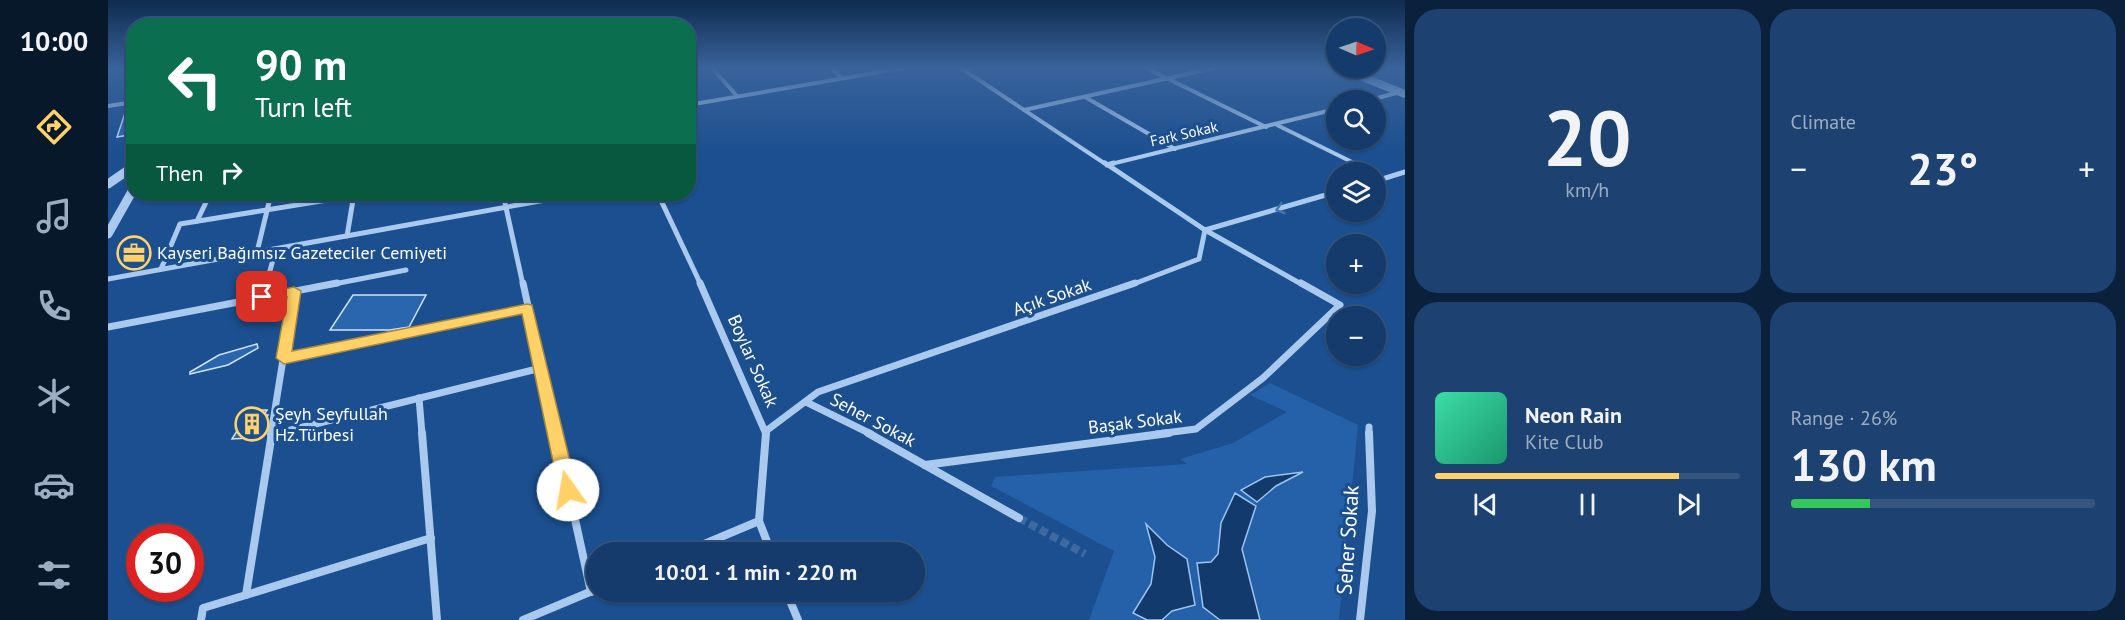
<!DOCTYPE html>
<html lang="en">
<head>
<meta charset="utf-8">
<style>
  :root { --surface:#143b6b; --page:#1d4271; --text:#f1f3f6; --muted:#9dadc1; --line:#33557e; --accent:#ffd166 }
  body { margin:0; font-family:"PT Sans",sans-serif; background:var(--page); color:var(--text); height:100vh; display:flex; flex-direction:column; font-size:22px; white-space:nowrap }
  * { box-sizing:border-box; margin:0 }
  p { font-size:20px; color:var(--muted) }
  .icon { flex:none; width:33px; height:33px; fill:none; stroke:currentColor; stroke-width:2; stroke-linecap:round; stroke-linejoin:round }
  .map { position:relative; flex:1; overflow:hidden }
  .panel { display:flex; flex-direction:column; gap:9px; padding:9px; background:#0b203b; width:720px }
  .panel>* { flex:none }
  .hud { position:absolute; left:18px; top:18px; width:570px; height:183px; border-radius:24px; box-shadow:0 2px 4px #0004,0 0 0 2px var(--line); background:#0b6e4f; color:#fff; overflow:hidden }
  .needle { width:39px; rotate:92deg }
  .buttons { position:absolute; left:1218px; top:18px; display:grid; gap:12px }
  .buttons a { display:grid; place-items:center; width:60px; height:60px; border-radius:50%; background:var(--surface); box-shadow:0 2px 4px #0004,0 0 0 2px var(--line); font-size:30px }
  .speed { position:absolute; left:18px; top:524px; display:flex; gap:12px; font-size:30px; font-weight:700; text-align:center }
  .speed>* { display:grid; place-content:center; width:78px; height:78px; border-radius:50%; background:var(--surface); box-shadow:0 2px 4px #0004,0 0 0 2px var(--line); line-height:1 }
  .speed .limit { border:9px solid #d22; background:#fff; color:#111 }
  .pin { position:absolute; display:grid; place-items:center; width:51px; height:51px; color:#fff; margin:-26px; border-radius:12px; box-shadow:0 3px 9px #0006 }
  .me { position:absolute; width:66px; margin:-33px; rotate:347deg; stroke-linejoin:round; filter:drop-shadow(0 0 4px #0008) }
  .turn { display:flex; align-items:center; gap:21px; height:126px; padding:0 30px; font-size:27px }
  .turn .icon { width:78px; height:78px; stroke-width:2.5 }
  .turn b { display:block; font-size:42px; line-height:51px }
  .then { display:flex; align-items:center; height:57px; padding:0 30px; background:#0003; gap:12px; font-size:22px }
  .big { font-size:45px; font-weight:600; line-height:1.1 }
  .panel .card { flex:1; display:flex; flex-direction:column; justify-content:center; gap:9px; min-width:0; padding:0 21px; border-radius:24px; background:var(--page) }
  .panel .dial { align-items:center; gap:0 }
  .dial b { font-size:78px; line-height:1 }
  .song { display:flex; align-items:center; gap:18px }
  .cover { width:72px; height:72px; border-radius:9px; background:linear-gradient(135deg,hsl(160 70% 55%),hsl(160 70% 35%)) }
  .played { height:6px; border-radius:3px; background:linear-gradient(90deg,var(--accent) 80%,var(--line) 80%) }
  .keys { display:flex; justify-content:space-around; direction:ltr }
  .heat { display:flex; justify-content:space-between; align-items:center; font-size:33px; direction:ltr }
  .charge { height:9px; border-radius:4px; background:linear-gradient(90deg,#34c759 26%,var(--line) 0) }
  .panel .tiles { flex:1; display:grid; gap:9px; grid-template-columns:repeat(2,1fr) }
  .trip { position:absolute; left:478px; top:542px; width:339px; height:60px; border-radius:30px; background:var(--surface); box-shadow:0 2px 4px #0004,0 0 0 2px var(--line); font-weight:600; line-height:60px; text-align:center }
  main { display:flex; flex:1; min-height:0 }
  .menu { display:flex; flex-direction:column; width:108px; justify-content:space-around; align-items:center; background:#08182b; color:var(--muted) }
  .menu .icon { width:42px; height:42px }
  .menu .selected { color:var(--accent) }
  .menu b { font-size:27px; color:var(--text) }
  .map>svg:first-child { display:block }
  .green { fill:#2461a8 }
  .water { fill:#123a6d; stroke:#9cc4f0; stroke-width:1.5 }
  .building { fill:#2a66ad; stroke:#cfe3fa; stroke-width:1.5 }
  .lines { fill:none; stroke-linecap:round; stroke-linejoin:round }
  .minor-tunnel { stroke:#3d69a0; stroke-width:8; stroke-dasharray:8 4; stroke-linecap:butt }
  .minor-far3 { stroke:#a9c9ee; stroke-width:4 }
  .minor-far2 { stroke:#a9c9ee; stroke-width:5 }
  .minor-far1 { stroke:#a9c9ee; stroke-width:7 }
  .minor { stroke:#a9c9ee; stroke-width:8 }
  .tertiary-far1 { stroke:#a9c9ee; stroke-width:8 }
  .tertiary { stroke:#a9c9ee; stroke-width:9 }
  .oneway { stroke:#4674ac }
  .route { fill:#ffd166; stroke:#a68842; stroke-width:1.5 }
  .labels { text-anchor:middle; stroke-width:6; stroke-linejoin:round; paint-order:stroke }
  .far-street-label { font-size:15px; fill:#fff; stroke:#1b4f8f }
  .poi-label { font-size:18px; fill:#fff; stroke:#1b4f8f; text-anchor:start }
  .street-label { font-size:18px; fill:#fff; stroke:#1b4f8f }
  .near-street-label { font-size:21px; fill:#fff; stroke:#1b4f8f }
</style>
</head>
<body>
<main>
<nav class="menu">
<b>10:00</b>
<svg class="icon selected" aria-label="directions" viewBox="0 0 24 24"><path d="M12 3l9 9-9 9-9-9zM9 14v-3h6M13 9l2 2-2 2"/></svg>
<svg class="icon" aria-label="music" viewBox="0 0 24 24"><path d="M9 18V5l10-2v13"/><circle cx="6" cy="18" r="3"/><circle cx="16" cy="16" r="3"/></svg>
<svg class="icon" aria-label="phone" viewBox="0 0 24 24"><path d="M5 4h4l2 5-3 2q2 4 5 5l2-3 5 2v4C11 20 4 13 5 4z"/></svg>
<svg class="icon" aria-label="climate" viewBox="0 0 24 24"><path d="M12 3v18M4 7l16 10M4 17L20 7"/></svg>
<svg class="icon" aria-label="car" viewBox="0 0 24 24"><path d="M5 17H2v-5l4-1 3-4h7l3 4 3 1v5h-3M9 17h6M6 11h13"/><circle cx="7" cy="17" r="2"/><circle cx="17" cy="17" r="2"/></svg>
<svg class="icon" aria-label="filters" viewBox="0 0 24 24"><path d="M4 7h16M4 17h16"/><circle cx="9" cy="7" r="2"/><circle cx="15" cy="17" r="2"/></svg>
</nav>
<div class="map">
<svg width="1297" height="620" viewBox="0 0 1297 620">
  <rect width="100%" height="100%" fill="#1b4f8f"/>
  <!-- green -->
  <path class="green" d="M1162 383 1250 425 1231 620H981L1006 551 883 486 887 477 1079 464 1072 459 1125 443 1179 412 1142 395Z"/>
  <!-- water -->
  <g class="water">
    <path d="M1195 472 1168 486 1149 502 1133 490 1157 477Z"/>
    <path d="M1127 493 1148 506 1134 549 1152 620H1112L1095 607 1089 563 1103 562 1110 554 1113 523Z"/>
    <path d="M1038 524 1059 545 1079 559 1087 605 1064 611 1054 620H1039L1025 613 1043 584 1047 557Z"/>
  </g>
  <!-- building -->
  <g class="building">
    <path d="M26 106V134L9 137 19 107Z"/>
    <path d="M245 295H318L301 327 282 330H222Z"/>
    <path d="M149 344 150 348 120 365 82 374V372L111 355Z"/>
    <path d="M142 410H159L156 415H160L149 432 145 433 142 438 124 439Z"/>
  </g>
  <g class="lines">
    <!-- minor-tunnel -->
    <path class="minor-tunnel" d="M911 518 977 554"/>
    <!-- minor-far3 -->
    <g class="minor-far3">
      <path d="M604 68 629 96"/>
      <path d="M723 68 734 78"/>
      <path d="M853 68 999 165"/>
      <path d="M1038 68 1158 127"/>
      <path d="M977 97 1067 149"/>
      <path d="M1262 100 1292 92"/>
      <path d="M580 105 795 68"/>
      <path d="M0 106 26 102"/>
      <path d="M916 110 1106 68"/>
      <path d="M1169 125 1250 165"/>
      <path d="M999 165 1228 109"/>
    </g>
    <!-- minor-far2 -->
    <g class="minor-far2">
      <path d="M997 163 1097 230 1195 285"/>
      <path d="M1247 163 1265 172"/>
      <path d="M999 165 1006 163"/>
      <path d="M1268 181 1297 172"/>
      <path d="M395 194 415 285"/>
      <path d="M550 194 593 285"/>
      <path d="M89 221 102 194"/>
      <path d="M1097 230 1228 192"/>
      <path d="M239 236 246 194"/>
      <path d="M149 252 163 194"/>
      <path d="M53 269 72 224 256 194"/>
      <path d="M0 279 471 194"/>
      <path d="M158 285 168 249"/>
      <path d="M221 285 298 270"/>
      <path d="M1023 285 1091 259 1097 230"/>
    </g>
    <!-- minor-far1 -->
    <g class="minor-far1">
      <path d="M415 283 448 434"/>
      <path d="M592 283 658 434"/>
      <path d="M155 297 159 283"/>
      <path d="M0 327 229 283"/>
      <path d="M176 358 419 308"/>
      <path d="M311 398 314 434"/>
      <path d="M698 402 763 434"/>
      <path d="M1261 427V434"/>
      <path d="M658 431 710 392 1027 283"/>
      <path d="M163 434 186 291"/>
      <path d="M167 434 433 368"/>
      <path d="M1049 434 1088 429 1155 378 1232 305 1193 283"/>
    </g>
    <!-- minor -->
    <g class="minor">
      <path d="M314 433 329 620"/>
      <path d="M448 433 483 592"/>
      <path d="M658 433 651 521 663 552"/>
      <path d="M760 433 911 518"/>
      <path d="M163 435 173 433"/>
      <path d="M817 465 1061 433"/>
      <path d="M577 552 651 521"/>
      <path d="M678 591 690 620"/>
      <path d="M138 595 323 538"/>
      <path d="M93 620 95 608 138 595 164 433"/>
      <path d="M415 620 489 589"/>
      <path d="M1252 620 1264 511 1261 433"/>
    </g>
    <!-- tertiary-far1 -->
    <path class="tertiary-far1" d="M1232 68 1297 94"/>
    <!-- tertiary -->
    <g class="tertiary">
      <path d="M0 184 26 166"/>
      <path d="M0 234 26 188"/>
    </g>
  </g>
  <!-- one-way arrows -->
  <defs><path id="oneway-chevron" d="M-2-3.5L2.5 0L-2 3.5" fill="none" stroke-width="1.6" stroke-linecap="round" stroke-linejoin="round" transform="scale(1.5)"/></defs>
  <use class="oneway" href="#oneway-chevron" transform="translate(1172 209) rotate(164)"/>
  <!-- sky -->
  <linearGradient id="sky" x2="0" y2="1"><stop stop-color="#0f2b4f"/><stop offset="0.44" stop-color="#39639b"/><stop offset="1" stop-color="#39639b" stop-opacity="0"/></linearGradient>
  <rect width="1297" height="155" fill="url(#sky)"/>
  <!-- route -->
  <path class="route" d="M186 287 193 291 184 351 419 304 424 305 469 490 466 495 460 497 454 495 451 490 414 314 176 364 168 358 179 297 154 302 148 297 150 294Z"/>
  <!-- icons -->
  <defs>
    <g id="office-ring" transform="scale(1.725)"><circle r="9.5" fill="#1b4f8f" stroke="#ffd166" stroke-width="1.5"/><path d="M-6-3h4V-5.5h4V-3h4V5H-6ZM-1-4.5V-3h2v-1.5ZM-6 0V1H6V0Z" fill="#ffd166"/></g>
    <g id="building-ring" transform="scale(1.725)"><circle r="9.5" fill="#1b4f8f" stroke="#ffd166" stroke-width="1.5"/><path d="M-4-6H4V6H1V3H-1V6H-4ZM-2.5-4.3h1.7v1.8h-1.7ZM.8-4.3h1.7v1.8H.8ZM-2.5-1h1.7V.8h-1.7ZM.8-1h1.7V.8H.8Z" fill="#ffd166"/></g>
  </defs>
  <g fill-rule="evenodd">
    <use href="#office-ring" x="26" y="253"/>
    <use href="#building-ring" x="144" y="424"/>
  </g>
  <g class="labels">
    <!-- far-street labels -->
    <g class="far-street-label">
      <text transform="translate(1076 134) rotate(-13)" y="5">Fark Sokak</text>
    </g>
    <!-- poi labels -->
    <g class="poi-label">
      <text x="49" y="259">Kayseri Bağımsız Gazeteciler Cemiyeti</text>
      <text x="167" y="420">Şeyh Seyfullah<tspan x="167" dy="21">Hz.Türbesi</tspan></text>
    </g>
    <!-- street labels -->
    <g class="street-label">
      <text transform="translate(944 297) rotate(-19)" y="6">Açık Sokak</text>
      <text transform="translate(645 361) rotate(66)" y="6">Boylar Sokak</text>
      <text transform="translate(765 420) rotate(28)" y="6">Seher Sokak</text>
      <text transform="translate(1027 422) rotate(-7)" y="6">Başak Sokak</text>
    </g>
    <!-- near-street labels -->
    <g class="near-street-label">
      <text transform="translate(1240 540) rotate(-86)" y="7">Seher Sokak</text>
    </g>
  </g>
</svg>
<div class="buttons">
<a><svg class="needle" viewBox="-14 -14 28 28"><path d="M0-13l5 13h-10z" fill="#e53935"/><path d="M0 13l5-13h-10z" fill="#9dadc1"/></svg></a>
<a><svg class="icon" aria-label="search" viewBox="0 0 24 24"><circle cx="10" cy="10" r="6"/><path d="M15 15l6 6"/></svg></a>
<a><svg class="icon" aria-label="layers" viewBox="0 0 24 24"><path d="M12 4l9 5-9 5-9-5zM3 14l9 5 9-5"/></svg></a>
<a>+</a>
<a>−</a>
</div>
<div class="speed"><div class="limit">30</div></div>
<div class="pin" style="left:154px;top:297px;background:#d93025"><svg class="icon" aria-label="arrive" viewBox="0 0 24 24"><path d="M6 21V4h12l-3 4 3 4H6"/></svg></div>
<svg class="me" style="left:460px;top:490px" viewBox="-20 -20 40 40"><circle r="19" fill="#fff"/><path d="M0-13L10 11 0 6-10 11z" fill="#ffd166"/></svg>
<div class="trip">10:01 · 1 min · 220 m</div>
<div class="hud">
<div class="turn"><svg class="icon" aria-label="left" viewBox="0 0 24 24"><path d="M17 20v-9H6M10 6l-5 5 5 5"/></svg><div><b>90 m</b>Turn left</div></div>
<div class="then">Then<svg class="icon" aria-label="right" viewBox="0 0 24 24"><path d="M7 20v-9h11M14 6l5 5-5 5"/></svg></div>
</div>
</div>
<section class="panel">
<div class="tiles">
<div class="card dial"><b>20</b><p>km/h</p></div>
<div class="card"><p>Climate</p>
<div class="heat"><a>−</a><b class="big">23°</b><a>+</a></div>
</div>
<div class="card">
<div class="song"><i class="cover"></i><div><b>Neon Rain</b><p>Kite Club</p></div></div>
<div class="played"></div>
<div class="keys"><svg class="icon" aria-label="previous" viewBox="0 0 24 24"><path d="M18 5L8 12l10 7zM5 5v14"/></svg><svg class="icon" aria-label="pause" viewBox="0 0 24 24"><path d="M8 5v14M16 5v14"/></svg><svg class="icon" aria-label="next" viewBox="0 0 24 24"><path d="M6 5l10 7-10 7zM19 5v14"/></svg></div>
</div>
<div class="card"><p>Range · 26%</p><b class="big">130 km</b><div class="charge"></div></div>
</div>
</section>
</main>
</body>
</html>
